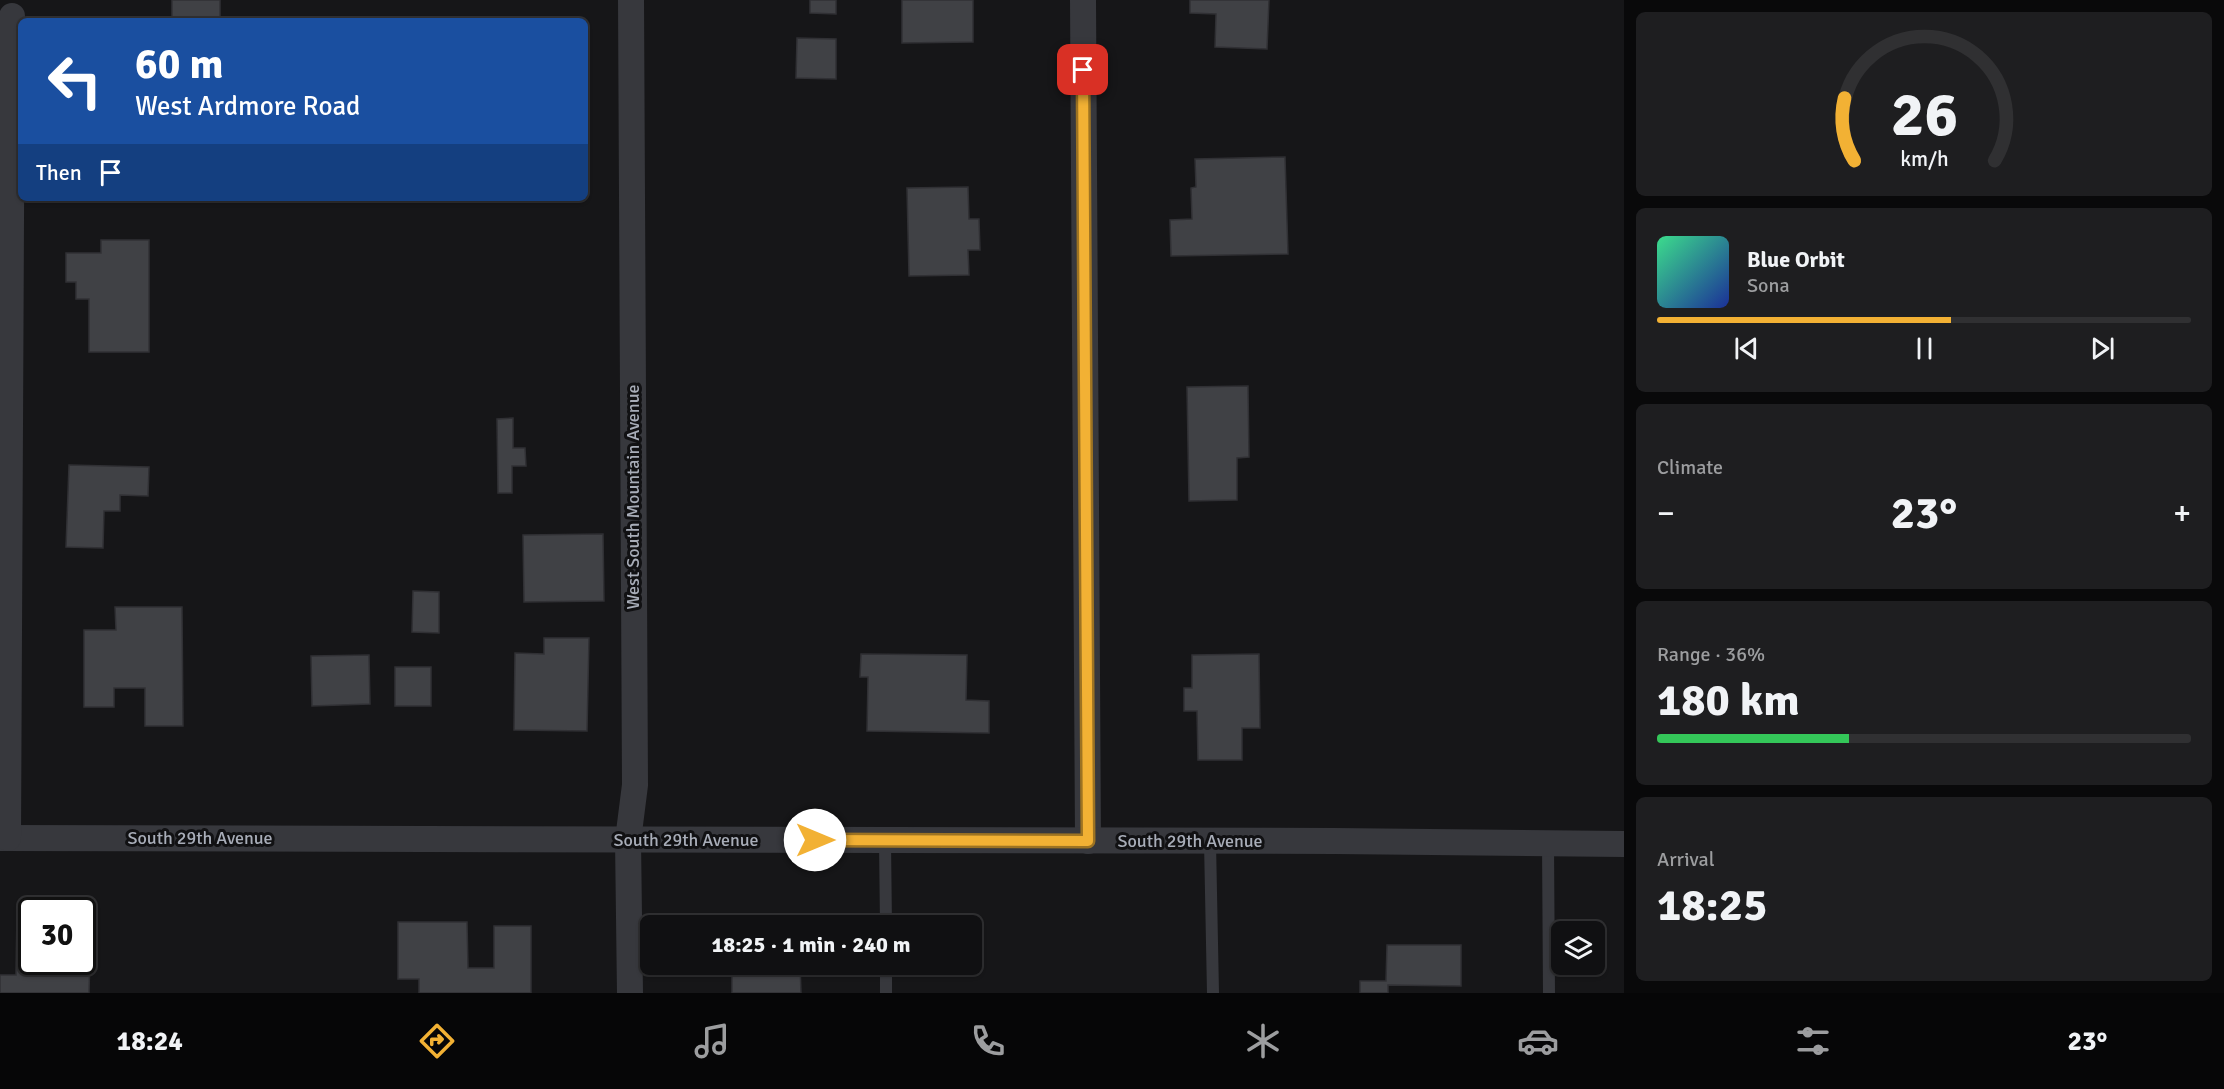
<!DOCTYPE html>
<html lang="en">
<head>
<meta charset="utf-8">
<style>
  :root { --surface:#101012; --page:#1e1e20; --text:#f1f3f6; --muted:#9c9d9f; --line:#303032; --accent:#f2b134 }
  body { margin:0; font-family:Signika,sans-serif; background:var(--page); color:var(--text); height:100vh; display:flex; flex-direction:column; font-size:22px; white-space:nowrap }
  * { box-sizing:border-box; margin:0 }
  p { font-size:20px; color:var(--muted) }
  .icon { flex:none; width:33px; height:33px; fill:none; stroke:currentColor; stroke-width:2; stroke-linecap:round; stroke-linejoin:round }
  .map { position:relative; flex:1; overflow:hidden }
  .drawer { display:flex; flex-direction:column; gap:12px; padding:12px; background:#09090a; width:600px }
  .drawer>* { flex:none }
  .hud { position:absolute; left:18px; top:18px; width:570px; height:183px; border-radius:9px; box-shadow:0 2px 4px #0004,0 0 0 2px var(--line); background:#1a4fa0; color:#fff; overflow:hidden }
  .tools { position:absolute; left:1551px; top:921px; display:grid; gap:12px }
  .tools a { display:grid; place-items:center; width:54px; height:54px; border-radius:9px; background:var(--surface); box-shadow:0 2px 4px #0004,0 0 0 2px var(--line); font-size:30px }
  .speed { position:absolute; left:18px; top:897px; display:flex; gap:12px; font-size:30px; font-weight:700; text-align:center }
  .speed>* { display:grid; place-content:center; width:78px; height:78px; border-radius:50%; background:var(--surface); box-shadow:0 2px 4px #0004,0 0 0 2px var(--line); line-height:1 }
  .speed .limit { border:3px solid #111; border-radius:9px; background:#fff; color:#111 }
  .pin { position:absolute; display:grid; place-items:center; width:51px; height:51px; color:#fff; margin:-26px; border-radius:12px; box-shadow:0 3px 9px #0006 }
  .me { position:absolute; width:66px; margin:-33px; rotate:90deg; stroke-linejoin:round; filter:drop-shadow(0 0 4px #0008) }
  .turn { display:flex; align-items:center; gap:21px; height:126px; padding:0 18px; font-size:27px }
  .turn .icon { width:78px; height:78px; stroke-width:2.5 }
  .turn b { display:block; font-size:42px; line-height:51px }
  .then { display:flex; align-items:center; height:57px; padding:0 18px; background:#0003; gap:12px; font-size:22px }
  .big { font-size:45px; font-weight:700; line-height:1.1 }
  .drawer .card { flex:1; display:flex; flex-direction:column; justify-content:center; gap:9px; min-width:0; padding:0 21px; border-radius:9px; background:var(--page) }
  .drawer .dial { align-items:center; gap:0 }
  .dial svg { height:156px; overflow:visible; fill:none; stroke:var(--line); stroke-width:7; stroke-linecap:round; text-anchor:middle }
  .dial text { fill:var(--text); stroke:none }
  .song { display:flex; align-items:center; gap:18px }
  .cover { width:72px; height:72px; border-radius:9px; background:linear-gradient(135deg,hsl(150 70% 55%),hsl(230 70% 35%)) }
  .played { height:6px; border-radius:3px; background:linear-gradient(90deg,var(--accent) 55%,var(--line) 55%) }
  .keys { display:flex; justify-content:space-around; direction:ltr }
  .heat { display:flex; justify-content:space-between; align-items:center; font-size:33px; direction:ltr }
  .charge { height:9px; border-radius:4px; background:linear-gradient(90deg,#34c759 36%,var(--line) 0) }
  .trip { position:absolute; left:640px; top:915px; width:342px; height:60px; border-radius:9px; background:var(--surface); box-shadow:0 2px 4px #0004,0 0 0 2px var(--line); font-weight:700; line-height:60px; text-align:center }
  .tabs { display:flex; height:96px; justify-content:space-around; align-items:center; background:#060607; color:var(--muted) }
  .tabs .icon { width:42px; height:42px }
  .tabs .on { color:var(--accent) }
  .tabs b { font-size:27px; color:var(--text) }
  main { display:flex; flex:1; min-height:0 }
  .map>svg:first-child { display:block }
  .building { fill:#404145; stroke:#303034; stroke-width:1.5 }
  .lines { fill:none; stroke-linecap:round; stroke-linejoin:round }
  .service { stroke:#37383d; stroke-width:12 }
  .minor { stroke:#37383d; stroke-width:26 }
  .route-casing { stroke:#9d7322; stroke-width:15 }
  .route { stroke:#f2b134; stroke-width:10 }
  .labels { text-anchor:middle; stroke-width:6; stroke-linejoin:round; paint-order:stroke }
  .street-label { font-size:18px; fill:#a8adb8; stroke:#111113 }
</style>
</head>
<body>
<main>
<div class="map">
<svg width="1624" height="993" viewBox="0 0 1624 993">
  <rect width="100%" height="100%" fill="#161618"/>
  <!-- building -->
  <g class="building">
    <rect x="172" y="0" width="48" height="21"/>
    <path d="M810 0H836V14L810 13Z"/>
    <path d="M902 0H973V42L902 43Z"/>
    <path d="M1190 0H1269L1267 49 1215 47 1216 14 1190 13Z"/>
    <path d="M797 38 836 39V79L796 78Z"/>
    <path d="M1285 157 1288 254 1171 256 1170 220 1192 219 1191 188 1196 187 1195 159Z"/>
    <path d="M968 187 969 219H979L980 250H968L969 275 909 276 907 188Z"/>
    <path d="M101 240H149V352H89V299H76V282H66V253H101Z"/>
    <path d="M1248 386 1249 457 1237 458V500L1189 501 1187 387Z"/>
    <path d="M513 418V448H525L526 466H512V493H498L497 419Z"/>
    <path d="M69 465 149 467 148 496 120 495V511H104L103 548 66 547Z"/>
    <path d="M603 534 604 601 524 602 523 535Z"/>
    <path d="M413 591 439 592V633L412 632Z"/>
    <path d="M115 607H182L183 726H145V688H114V707H84V630H116Z"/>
    <path d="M544 638H589L587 731 514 730 515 653 544 654Z"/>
    <path d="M861 654 967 655 966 700 989 701V733L867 731 868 677H860Z"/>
    <path d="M1259 654 1260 728H1242V760H1198L1197 711H1184V688H1192V655Z"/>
    <path d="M369 655 370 704 312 706 311 656Z"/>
    <rect x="395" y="667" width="36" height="39"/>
    <path d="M17 915 32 916V962H82V917H91L89 993H0V975H16Z"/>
    <path d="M398 922H467L468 968H494V926H531V993H419V979H398Z"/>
    <path d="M1387 945H1461V986L1388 985V993H1360V981H1386Z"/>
    <path d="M732 964H800L801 993H732Z"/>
  </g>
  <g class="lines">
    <!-- service -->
    <g class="service">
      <path d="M885 841 886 926"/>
      <path d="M1210 842 1213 993"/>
      <path d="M1548 844 1549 993"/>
      <path d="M886 964V993"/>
    </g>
    <!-- minor -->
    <g class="minor">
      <path d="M1083 0 1088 841"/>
      <path d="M0 838 1335 841 1624 844"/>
      <path d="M8 838 12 16"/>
      <path d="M630 993 628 840 635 785 631 0"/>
    </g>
  </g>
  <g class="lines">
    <!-- route casing -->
    <g class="route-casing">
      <path id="route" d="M815 840 1088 841 1083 70"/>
    </g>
    <!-- route -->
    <use href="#route" class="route"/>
  </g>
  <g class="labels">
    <!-- street labels -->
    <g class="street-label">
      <text transform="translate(633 497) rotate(-90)" y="6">West South Mountain Avenue</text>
      <text x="200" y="844">South 29th Avenue</text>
      <text x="686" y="846">South 29th Avenue</text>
      <text x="1190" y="847">South 29th Avenue</text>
    </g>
  </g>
</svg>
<div class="tools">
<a><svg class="icon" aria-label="layers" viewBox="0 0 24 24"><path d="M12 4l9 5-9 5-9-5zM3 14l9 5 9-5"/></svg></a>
</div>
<div class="speed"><div class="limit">30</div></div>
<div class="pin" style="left:1083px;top:70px;background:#d93025"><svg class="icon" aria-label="arrive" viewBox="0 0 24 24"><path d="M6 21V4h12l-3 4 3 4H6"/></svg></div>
<svg class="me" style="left:815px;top:840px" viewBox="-20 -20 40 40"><circle r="19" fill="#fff"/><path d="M0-13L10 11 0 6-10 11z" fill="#f2b134"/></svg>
<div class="trip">18:25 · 1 min · 240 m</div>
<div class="hud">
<div class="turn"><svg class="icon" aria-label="left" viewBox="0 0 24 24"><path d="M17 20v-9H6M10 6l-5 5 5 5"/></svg><div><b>60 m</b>West Ardmore Road</div></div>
<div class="then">Then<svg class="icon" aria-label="arrive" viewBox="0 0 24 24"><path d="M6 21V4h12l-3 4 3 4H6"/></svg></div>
</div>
</div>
<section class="drawer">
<div class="card dial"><svg viewBox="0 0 100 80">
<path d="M14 69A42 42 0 1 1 86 69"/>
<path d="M14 69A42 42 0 0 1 9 37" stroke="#f2b134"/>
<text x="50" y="56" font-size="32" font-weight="700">26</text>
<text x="50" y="72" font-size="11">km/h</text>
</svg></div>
<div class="card">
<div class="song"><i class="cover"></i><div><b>Blue Orbit</b><p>Sona</p></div></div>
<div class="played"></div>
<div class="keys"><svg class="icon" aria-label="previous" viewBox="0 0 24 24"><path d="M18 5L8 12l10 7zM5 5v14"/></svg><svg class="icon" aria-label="pause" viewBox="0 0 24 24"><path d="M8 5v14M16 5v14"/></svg><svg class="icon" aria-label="next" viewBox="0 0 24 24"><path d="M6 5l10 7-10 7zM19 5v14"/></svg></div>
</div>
<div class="card"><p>Climate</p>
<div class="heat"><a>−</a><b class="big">23°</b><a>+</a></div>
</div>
<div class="card"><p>Range · 36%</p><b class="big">180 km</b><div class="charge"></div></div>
<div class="card"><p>Arrival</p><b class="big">18:25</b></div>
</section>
</main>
<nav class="tabs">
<b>18:24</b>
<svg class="icon on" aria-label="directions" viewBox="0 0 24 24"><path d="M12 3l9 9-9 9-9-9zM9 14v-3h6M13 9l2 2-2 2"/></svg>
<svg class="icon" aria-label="music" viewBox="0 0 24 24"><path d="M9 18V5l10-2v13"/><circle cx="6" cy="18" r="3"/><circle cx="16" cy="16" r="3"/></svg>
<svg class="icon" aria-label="phone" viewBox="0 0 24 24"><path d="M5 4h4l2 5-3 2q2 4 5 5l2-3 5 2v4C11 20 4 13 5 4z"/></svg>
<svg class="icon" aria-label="climate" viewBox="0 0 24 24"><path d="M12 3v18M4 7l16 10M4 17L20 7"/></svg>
<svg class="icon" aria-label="car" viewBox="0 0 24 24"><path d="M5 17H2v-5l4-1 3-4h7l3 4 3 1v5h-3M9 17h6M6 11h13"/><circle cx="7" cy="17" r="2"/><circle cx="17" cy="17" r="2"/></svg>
<svg class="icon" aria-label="filters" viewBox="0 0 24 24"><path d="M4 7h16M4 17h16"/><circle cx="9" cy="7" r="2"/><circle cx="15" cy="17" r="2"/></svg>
<b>23°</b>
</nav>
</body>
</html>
